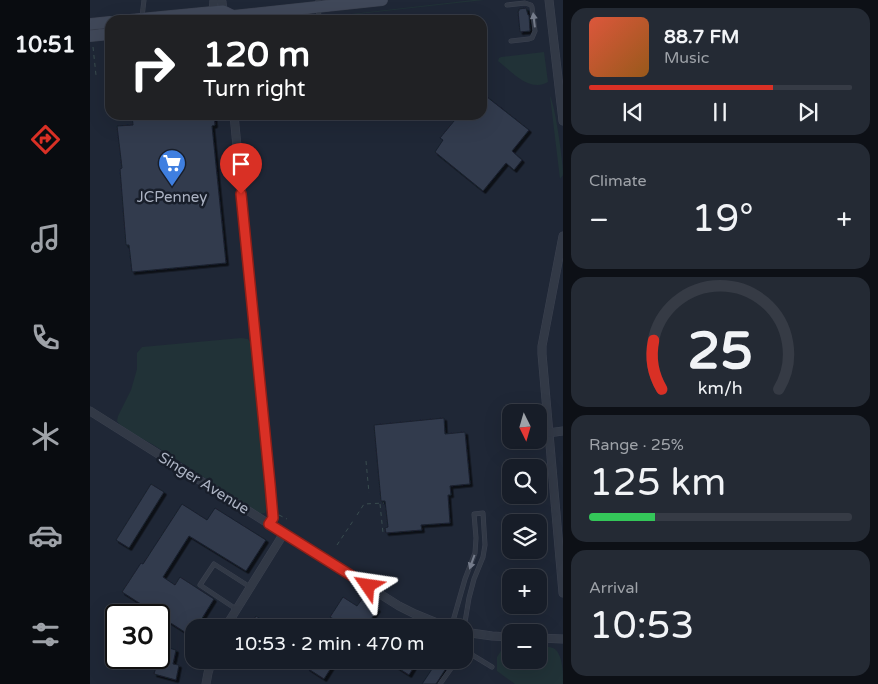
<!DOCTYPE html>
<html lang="en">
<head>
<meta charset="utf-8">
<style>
  :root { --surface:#171d28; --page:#242a34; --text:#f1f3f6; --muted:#9ea2a8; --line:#363b45; --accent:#d93025 }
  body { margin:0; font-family:"Varela Round",sans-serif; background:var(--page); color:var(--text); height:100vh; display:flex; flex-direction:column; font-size:19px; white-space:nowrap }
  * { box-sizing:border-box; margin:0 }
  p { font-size:16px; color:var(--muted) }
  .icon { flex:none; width:28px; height:28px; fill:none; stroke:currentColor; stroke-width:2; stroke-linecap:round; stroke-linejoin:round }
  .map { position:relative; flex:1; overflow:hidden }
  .side { display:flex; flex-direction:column; gap:8px; padding:8px; background:#0d1016; width:315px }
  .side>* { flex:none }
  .hud { position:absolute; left:15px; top:15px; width:382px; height:105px; border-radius:15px; box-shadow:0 5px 20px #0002,0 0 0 1px var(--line); background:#202124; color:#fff; overflow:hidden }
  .needle { width:32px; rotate:175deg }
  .controls { position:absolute; left:412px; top:404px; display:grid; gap:10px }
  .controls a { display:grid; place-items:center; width:45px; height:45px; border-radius:10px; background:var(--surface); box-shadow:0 5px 20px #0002,0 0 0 1px var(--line); font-size:25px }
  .speed { position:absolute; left:15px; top:604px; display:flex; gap:10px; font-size:25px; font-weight:700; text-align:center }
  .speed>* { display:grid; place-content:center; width:65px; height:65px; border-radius:50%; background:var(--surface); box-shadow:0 5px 20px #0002,0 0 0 1px var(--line); line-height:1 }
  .speed .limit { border:2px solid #111; border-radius:8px; background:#fff; color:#111 }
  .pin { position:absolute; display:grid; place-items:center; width:42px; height:42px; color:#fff; margin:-51px -21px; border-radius:50% 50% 50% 0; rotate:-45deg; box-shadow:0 0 5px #0007 }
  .pin .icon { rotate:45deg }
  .me { position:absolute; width:55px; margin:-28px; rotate:302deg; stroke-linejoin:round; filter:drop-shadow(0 0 4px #0008) }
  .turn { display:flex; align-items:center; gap:18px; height:105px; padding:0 15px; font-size:22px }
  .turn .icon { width:65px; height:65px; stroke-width:2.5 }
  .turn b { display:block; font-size:35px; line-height:42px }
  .big { font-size:38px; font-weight:600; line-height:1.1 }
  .side .card { flex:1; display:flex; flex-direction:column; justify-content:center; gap:8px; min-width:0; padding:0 18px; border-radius:15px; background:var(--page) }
  .side .dial { align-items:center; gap:0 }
  .dial svg { height:130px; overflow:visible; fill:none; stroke:var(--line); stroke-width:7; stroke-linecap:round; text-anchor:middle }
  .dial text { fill:var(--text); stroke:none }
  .song { display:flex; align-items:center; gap:15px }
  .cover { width:60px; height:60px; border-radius:8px; background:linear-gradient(135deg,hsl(10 70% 55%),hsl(30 70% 35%)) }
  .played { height:5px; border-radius:2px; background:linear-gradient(90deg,var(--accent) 70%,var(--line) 70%) }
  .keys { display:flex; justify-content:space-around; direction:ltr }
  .heat { display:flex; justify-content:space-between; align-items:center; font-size:28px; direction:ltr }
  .charge { height:8px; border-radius:4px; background:linear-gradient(90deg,#34c759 25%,var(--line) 0) }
  .trip { position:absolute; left:95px; top:619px; width:288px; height:50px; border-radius:15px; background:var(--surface); box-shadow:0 5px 20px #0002,0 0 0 1px var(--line); font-weight:600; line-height:50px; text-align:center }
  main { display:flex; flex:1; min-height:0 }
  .tab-bar { display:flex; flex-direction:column; width:90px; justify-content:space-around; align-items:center; background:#090c10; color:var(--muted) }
  .tab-bar .icon { width:35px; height:35px }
  .tab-bar .on { color:var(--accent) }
  .tab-bar b { font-size:22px; color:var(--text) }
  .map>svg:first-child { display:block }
  .green { fill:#213237 }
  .building { fill:#313a4d; stroke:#1a202d; filter:url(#shadow) }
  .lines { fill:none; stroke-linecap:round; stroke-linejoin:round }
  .lane-casing { stroke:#3c4250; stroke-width:5 }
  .street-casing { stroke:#3c4250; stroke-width:9 }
  .secondary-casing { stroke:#3c4250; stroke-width:12 }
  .path { stroke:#394c4f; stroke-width:1; stroke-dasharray:4 4; stroke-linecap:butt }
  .lane { stroke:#323946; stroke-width:4 }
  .street { stroke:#323946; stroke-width:8 }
  .secondary { stroke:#404859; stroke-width:11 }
  .oneway { fill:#757c8b }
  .route-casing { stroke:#8d1f18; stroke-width:12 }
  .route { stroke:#d93025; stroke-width:9 }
  .labels { text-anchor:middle; stroke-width:5; stroke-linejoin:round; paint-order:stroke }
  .poi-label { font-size:15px; fill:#acb3c3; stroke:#181e2a }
  .street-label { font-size:15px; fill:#acb3c3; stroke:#181e2a }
</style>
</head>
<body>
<main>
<nav class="tab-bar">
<b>10:51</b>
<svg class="icon on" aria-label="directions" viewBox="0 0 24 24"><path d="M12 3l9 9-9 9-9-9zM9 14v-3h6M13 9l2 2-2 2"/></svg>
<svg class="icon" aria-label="music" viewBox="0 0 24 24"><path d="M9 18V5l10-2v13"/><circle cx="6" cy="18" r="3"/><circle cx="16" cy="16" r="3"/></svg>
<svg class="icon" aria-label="phone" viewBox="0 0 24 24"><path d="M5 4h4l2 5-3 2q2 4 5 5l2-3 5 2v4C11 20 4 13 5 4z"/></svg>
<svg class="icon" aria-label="climate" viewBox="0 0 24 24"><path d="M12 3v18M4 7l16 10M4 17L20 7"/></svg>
<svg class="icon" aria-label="car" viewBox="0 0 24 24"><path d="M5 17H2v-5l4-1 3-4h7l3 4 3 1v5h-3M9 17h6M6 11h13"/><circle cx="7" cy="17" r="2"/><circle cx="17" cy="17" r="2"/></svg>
<svg class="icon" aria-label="filters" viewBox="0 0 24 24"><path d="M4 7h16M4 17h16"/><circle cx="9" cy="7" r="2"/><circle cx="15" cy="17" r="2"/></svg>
</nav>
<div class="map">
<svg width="473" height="684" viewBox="0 0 473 684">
  <defs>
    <filter id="shadow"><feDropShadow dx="2.5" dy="2.5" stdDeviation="0" flood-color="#0009"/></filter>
  </defs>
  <rect width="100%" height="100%" fill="#1f2736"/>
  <!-- green -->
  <g class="green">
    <path d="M383 0H394L249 16 253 15Z"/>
    <path d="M454 52 458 82C440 93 421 71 408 61L409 58 411 57Z"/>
    <path d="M460 96C465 104 473 162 473 172 473 177 472 176 470 179Z"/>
    <path d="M151 338 158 339 162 345 177 508 175 513 169 514 165 511C131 488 97 466 62 444 52 438 33 431 27 421L28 416 41 390 47 369V353L52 347Z"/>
    <path d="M416 643 421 644V660H449V646C454 647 460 646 465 649 473 656 473 673 473 684H425L407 671V657Z"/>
  </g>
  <!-- building -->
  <g class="building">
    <path d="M436 8 438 15H439L440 31 430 32 428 11H429V9Z"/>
    <path d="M392 93 439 130 422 151 432 160 424 170 416 163 393 191 345 152 353 140 350 138 369 115H392Z"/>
    <path d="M42 115H124L125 125 122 126 136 263 42 272 39 245H36L30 169 32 168 27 126 43 125Z"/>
    <path d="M354 418 355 434 375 432 380 484 360 486 361 495H358L360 523 331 525 332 530 296 533 295 528 298 527 295 501H291L284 425Z"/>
    <path d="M61 484 74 492 39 548 26 540Z"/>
    <path d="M92 504 117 520 125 508 176 540 156 571 99 536 73 577 85 585 90 577 124 599 106 628H104V631L101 636 32 592 51 563 53 564Z"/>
    <path d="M253 597 267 606 272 599 288 609 275 628H242L247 621 240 617Z"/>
    <path d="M166 616 184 628H159Z"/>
    <path d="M72 646 86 650 83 664 89 665 86 680 64 674 66 667 42 662 43 658H69V652L70 653Z"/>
    <path d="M222 660H246L234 679 217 668Z"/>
    <path d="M305 660H328L319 675 302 664Z"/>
    <path d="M348 660H357L360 662 346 684H332Z"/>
  </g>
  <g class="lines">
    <!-- lane casing -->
    <g class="lane-casing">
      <g id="lane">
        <path d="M228 0 229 20"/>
        <path d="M417 5 435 3 441 5 442 7 445 31 442 38 439 39 421 41"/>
        <path d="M52 17 54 0"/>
        <path d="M449 434 458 433"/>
        <path d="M146 609 110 585 124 564 160 587"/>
        <path d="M361 628 375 579 385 553 386 538 384 514 393 513 395 545 393 557 384 579 379 598 374 628"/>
        <path d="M374 644 378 633"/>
        <path d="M374 650 402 667"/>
        <path d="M350 684 367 660"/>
      </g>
    </g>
    <!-- street casing -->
    <g class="street-casing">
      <g id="street">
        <path d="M131 0 132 2 134 20"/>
        <path d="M459 0 473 121"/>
        <path d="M124 20 123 12 124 0"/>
        <path d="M144 115 183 518 179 524"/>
        <path d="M473 236 452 346V354L473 593"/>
        <path d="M0 411 309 606 325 614 359 628"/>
        <path d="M458 433 473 431"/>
        <path d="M135 628 194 533"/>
        <path d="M374 632 402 636 421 637"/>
        <path d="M449 638 473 639"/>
        <path d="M116 684 118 673 122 660"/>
      </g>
    </g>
    <!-- secondary casing -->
    <g class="secondary-casing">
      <g id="secondary">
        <path d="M40 20 133 11 143 16 292 0"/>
        <path d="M0 24 20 22"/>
        <path d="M0 36 20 34"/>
      </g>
    </g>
    <!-- path -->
    <g class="path">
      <path d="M3 47 6 75"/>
      <path d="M276 461 279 493"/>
      <path d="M290 504 293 533"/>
      <path d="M189 515 197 519"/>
      <path d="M267 515 274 504 294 503"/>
      <path d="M247 545 263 521"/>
    </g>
    <!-- lane -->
    <use href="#lane" class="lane"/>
    <!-- street -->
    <use href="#street" class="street"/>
    <!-- secondary -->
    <use href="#secondary" class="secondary"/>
  </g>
  <!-- one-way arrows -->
  <defs><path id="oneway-solid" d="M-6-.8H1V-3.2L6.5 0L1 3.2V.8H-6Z" transform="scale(1.25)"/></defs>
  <g class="oneway">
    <use href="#oneway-solid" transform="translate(444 20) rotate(-97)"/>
    <use href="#oneway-solid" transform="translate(382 562) rotate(110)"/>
  </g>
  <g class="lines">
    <!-- route casing -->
    <g class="route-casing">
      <path id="route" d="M151 194 180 484 183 518 179 524 278 586"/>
    </g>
    <!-- route -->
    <use href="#route" class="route"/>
  </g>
  <!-- icons -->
  <defs>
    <g id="supermarket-pin" transform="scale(1.4375)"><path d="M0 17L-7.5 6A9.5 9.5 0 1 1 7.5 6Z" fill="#3f7fe0" stroke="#181e2a"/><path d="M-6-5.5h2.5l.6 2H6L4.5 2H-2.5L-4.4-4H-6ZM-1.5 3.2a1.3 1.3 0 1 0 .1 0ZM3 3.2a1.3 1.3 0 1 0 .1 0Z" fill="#fff"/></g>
  </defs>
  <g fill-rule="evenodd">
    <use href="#supermarket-pin" x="82" y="163"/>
  </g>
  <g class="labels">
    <!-- poi labels -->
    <g class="poi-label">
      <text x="82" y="202">JCPenney</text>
    </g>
    <!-- street labels -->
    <g class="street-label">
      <text transform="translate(114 483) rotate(32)" y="5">Singer Avenue</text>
    </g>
  </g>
</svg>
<div class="controls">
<a><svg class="needle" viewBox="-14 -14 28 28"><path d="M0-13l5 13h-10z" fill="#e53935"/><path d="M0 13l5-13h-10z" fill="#9ea2a8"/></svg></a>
<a><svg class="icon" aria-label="search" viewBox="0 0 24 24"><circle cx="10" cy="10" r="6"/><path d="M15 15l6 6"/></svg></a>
<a><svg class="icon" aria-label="layers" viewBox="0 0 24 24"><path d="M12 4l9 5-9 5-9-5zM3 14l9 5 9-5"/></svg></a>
<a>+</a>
<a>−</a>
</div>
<div class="speed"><div class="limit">30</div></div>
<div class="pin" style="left:151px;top:194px;background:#d93025"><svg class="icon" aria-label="arrive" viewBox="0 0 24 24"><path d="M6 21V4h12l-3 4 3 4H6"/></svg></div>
<svg class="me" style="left:278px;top:586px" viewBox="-20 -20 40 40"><path d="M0-17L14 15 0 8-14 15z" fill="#d93025" stroke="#fff" stroke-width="4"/></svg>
<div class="trip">10:53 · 2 min · 470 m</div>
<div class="hud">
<div class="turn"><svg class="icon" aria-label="right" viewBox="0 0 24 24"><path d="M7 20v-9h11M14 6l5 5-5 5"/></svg><div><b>120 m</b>Turn right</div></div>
</div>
</div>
<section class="side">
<div class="card">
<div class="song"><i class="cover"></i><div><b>88.7 FM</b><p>Music</p></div></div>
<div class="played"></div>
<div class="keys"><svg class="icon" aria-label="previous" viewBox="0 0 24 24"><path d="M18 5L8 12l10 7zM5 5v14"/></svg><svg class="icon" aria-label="pause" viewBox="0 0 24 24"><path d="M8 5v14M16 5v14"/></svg><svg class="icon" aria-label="next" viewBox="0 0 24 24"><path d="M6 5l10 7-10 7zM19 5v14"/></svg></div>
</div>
<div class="card"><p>Climate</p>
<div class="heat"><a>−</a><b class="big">19°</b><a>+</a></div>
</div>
<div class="card dial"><svg viewBox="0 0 100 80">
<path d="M14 69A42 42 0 1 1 86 69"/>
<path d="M14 69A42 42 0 0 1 9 39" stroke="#d93025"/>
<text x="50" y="56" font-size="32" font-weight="700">25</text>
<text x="50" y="72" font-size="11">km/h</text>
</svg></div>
<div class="card"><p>Range · 25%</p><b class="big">125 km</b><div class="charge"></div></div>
<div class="card"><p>Arrival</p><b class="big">10:53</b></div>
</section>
</main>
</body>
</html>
